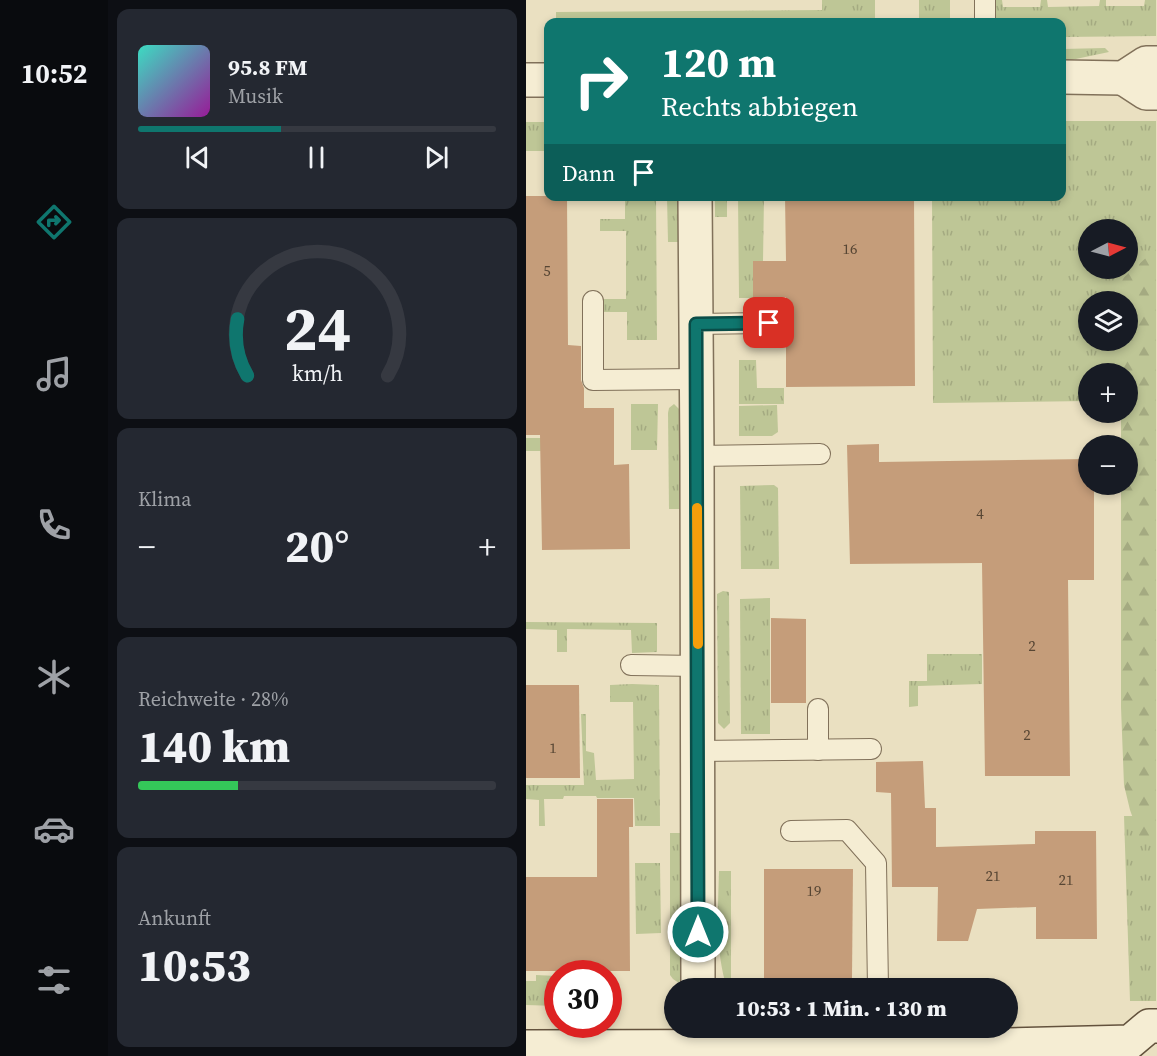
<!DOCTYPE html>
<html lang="de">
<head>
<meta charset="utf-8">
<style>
  :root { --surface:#171b24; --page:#242831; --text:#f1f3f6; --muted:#9ea1a6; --line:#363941; --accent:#0f766e }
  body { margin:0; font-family:"Source Serif 4",serif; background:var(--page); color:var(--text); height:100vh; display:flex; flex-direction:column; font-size:22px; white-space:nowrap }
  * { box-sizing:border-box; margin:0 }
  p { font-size:20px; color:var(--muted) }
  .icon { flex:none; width:33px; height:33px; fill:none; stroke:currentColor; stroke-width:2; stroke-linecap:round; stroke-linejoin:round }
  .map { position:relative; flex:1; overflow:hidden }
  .drawer { display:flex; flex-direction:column; gap:9px; padding:9px; background:#0d0f14; width:418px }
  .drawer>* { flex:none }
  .hud { position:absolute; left:18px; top:18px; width:522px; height:183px; border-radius:12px; box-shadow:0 3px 9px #0003; background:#0f766e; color:#fff; overflow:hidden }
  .needle { width:39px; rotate:84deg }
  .buttons { position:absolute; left:552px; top:219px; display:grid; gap:12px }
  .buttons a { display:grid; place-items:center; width:60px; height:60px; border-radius:50%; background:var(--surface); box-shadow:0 3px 9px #0003; font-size:30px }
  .speed { position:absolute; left:18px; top:960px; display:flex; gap:12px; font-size:30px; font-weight:700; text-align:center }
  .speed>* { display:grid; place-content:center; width:78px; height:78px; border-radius:50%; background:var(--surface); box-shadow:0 3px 9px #0003; line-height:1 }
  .speed .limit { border:9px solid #d22; background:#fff; color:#111 }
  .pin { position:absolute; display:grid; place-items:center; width:51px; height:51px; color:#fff; margin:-26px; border-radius:12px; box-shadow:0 3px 9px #0006 }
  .me { position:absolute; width:66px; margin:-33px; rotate:0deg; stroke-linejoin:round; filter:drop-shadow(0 0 4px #0008) }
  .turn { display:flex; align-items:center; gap:21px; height:126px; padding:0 18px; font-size:27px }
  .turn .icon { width:78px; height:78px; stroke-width:2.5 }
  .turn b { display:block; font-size:42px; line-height:51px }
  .then { display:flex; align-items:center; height:57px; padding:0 18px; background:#0003; gap:12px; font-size:22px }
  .big { font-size:45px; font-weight:800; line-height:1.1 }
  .drawer .card { flex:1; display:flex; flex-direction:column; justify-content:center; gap:9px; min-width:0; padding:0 21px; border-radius:12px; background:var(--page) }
  .drawer .dial { align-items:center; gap:0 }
  .dial svg { height:156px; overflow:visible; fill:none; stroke:var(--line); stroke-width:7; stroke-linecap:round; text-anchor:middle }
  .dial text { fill:var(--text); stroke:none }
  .song { display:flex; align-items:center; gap:18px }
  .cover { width:72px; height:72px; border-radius:9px; background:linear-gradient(135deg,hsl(170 70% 55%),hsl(300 70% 35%)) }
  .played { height:6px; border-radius:3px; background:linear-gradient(90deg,var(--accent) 40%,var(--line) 40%) }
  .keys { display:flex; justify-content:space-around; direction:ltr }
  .heat { display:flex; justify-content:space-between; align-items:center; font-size:33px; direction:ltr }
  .charge { height:9px; border-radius:4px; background:linear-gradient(90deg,#34c759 28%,var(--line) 0) }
  .trip { position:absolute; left:138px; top:978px; width:354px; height:60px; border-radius:30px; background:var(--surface); box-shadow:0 3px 9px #0003; font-weight:800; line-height:60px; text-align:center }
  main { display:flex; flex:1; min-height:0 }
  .dock { display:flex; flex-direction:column; width:108px; justify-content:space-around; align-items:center; background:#090b0e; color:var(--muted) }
  .dock .icon { width:42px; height:42px }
  .dock .active { color:var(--accent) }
  .dock b { font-size:27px; color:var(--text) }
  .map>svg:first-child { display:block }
  .grass { fill:url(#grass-tufts); fill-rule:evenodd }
  .forest { fill:url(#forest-firs) }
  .building { fill:#c59d7a }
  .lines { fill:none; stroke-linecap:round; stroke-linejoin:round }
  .lane-casing { stroke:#81715a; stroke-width:22 }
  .street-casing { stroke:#81715a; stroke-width:36 }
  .secondary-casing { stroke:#63523d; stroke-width:36 }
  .lane { stroke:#f5edd3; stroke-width:20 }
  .street { stroke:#f5edd3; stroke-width:33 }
  .secondary { stroke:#f5edd3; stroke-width:33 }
  .route-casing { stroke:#0a4d48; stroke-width:15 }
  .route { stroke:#0f766e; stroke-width:10 }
  .slow { stroke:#f59e0b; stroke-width:10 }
  .labels { text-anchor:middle; stroke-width:5; stroke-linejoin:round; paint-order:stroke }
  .number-label { font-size:15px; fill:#574634 }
</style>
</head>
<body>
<main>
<nav class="dock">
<b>10:52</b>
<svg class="icon active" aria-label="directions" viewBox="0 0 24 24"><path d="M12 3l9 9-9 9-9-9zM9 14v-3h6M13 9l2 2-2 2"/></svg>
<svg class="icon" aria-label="music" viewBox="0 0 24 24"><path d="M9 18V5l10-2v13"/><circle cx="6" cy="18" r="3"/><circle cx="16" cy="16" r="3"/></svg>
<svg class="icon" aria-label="phone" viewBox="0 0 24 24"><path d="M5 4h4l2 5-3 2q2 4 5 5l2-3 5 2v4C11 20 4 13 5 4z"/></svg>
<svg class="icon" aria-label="climate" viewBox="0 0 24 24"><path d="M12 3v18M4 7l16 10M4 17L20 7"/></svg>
<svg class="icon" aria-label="car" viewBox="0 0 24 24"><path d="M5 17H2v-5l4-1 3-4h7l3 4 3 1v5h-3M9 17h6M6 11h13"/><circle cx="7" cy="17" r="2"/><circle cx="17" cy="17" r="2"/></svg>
<svg class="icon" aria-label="filters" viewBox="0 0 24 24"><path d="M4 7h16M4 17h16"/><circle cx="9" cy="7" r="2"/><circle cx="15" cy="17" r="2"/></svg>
</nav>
<section class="drawer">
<div class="card">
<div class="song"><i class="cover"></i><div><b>95.8 FM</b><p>Musik</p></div></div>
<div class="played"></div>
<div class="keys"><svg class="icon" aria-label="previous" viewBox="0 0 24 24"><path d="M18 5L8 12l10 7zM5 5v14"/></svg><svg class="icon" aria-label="pause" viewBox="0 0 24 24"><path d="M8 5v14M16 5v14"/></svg><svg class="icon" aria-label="next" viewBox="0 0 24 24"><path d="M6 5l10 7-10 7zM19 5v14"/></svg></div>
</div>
<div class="card dial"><svg viewBox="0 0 100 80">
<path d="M14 69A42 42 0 1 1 86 69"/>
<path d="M14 69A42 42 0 0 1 9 40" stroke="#0f766e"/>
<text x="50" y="56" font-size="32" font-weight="700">24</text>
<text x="50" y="72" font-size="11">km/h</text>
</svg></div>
<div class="card"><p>Klima</p>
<div class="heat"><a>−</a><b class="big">20°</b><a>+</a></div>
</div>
<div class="card"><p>Reichweite · 28%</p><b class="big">140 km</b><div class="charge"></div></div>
<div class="card"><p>Ankunft</p><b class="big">10:53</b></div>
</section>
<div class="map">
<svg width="631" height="1056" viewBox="0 0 631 1056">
  <defs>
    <pattern id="grass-tufts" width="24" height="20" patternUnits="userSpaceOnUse" patternTransform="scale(1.5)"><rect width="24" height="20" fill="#bec696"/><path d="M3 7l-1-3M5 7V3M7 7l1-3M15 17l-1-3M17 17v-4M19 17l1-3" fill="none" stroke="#a4aa81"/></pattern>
    <pattern id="forest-firs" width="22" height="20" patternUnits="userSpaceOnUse" patternTransform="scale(1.5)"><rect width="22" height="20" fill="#bec696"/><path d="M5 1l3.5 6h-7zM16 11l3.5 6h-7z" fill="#a4aa81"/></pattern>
  </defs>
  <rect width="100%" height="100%" fill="#eae0c1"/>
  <!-- grass -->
  <g class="grass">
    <path d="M296 0H349V22H30V12L296 10Z"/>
    <rect x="393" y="0" width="31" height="22"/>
    <path d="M469 0H476L477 7H514L515 0H521L522 7 573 6 574 0H580V6H618L619 0H630V36L536 37V22H469Z"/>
    <path d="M579 48 583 52 545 60H536V49Z"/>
    <path d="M536 121H630V289L599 373 562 374V401L407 403 406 197 536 196ZM562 230H602V268H562ZM562 302H602V340H562Z"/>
    <rect x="0" y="122" width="22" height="29"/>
    <path d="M99 197H130L131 340H101V312H75V299H100V231H74V219H99Z"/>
    <path d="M141 197H154V242H142Z"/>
    <rect x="189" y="197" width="12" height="20"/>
    <path d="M212 197H238L237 261H227V298H213Z"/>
    <path d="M213 360H230L231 388H258V404H213Z"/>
    <path d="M105 404H132L131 450H105Z"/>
    <path d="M148 404 154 410 155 509H143L142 413 143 408Z"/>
    <path d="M251 405 252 432 246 436H213V406Z"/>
    <path d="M0 438H42L41 451H0Z"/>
    <path d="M248 485 252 488 253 569H215L214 486Z"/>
    <path d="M197 591 203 592 204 723 198 729 192 723 191 594Z"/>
    <path d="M244 598V734H215L214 599Z"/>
    <path d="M0 622 131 623V652L106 653 105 630 41 629V652H31V630L0 629Z"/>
    <path d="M401 654H456V684L392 686V706L383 707V681H401Z"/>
    <path d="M106 684 133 685 134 826H109L108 798H71L70 796H38L37 799H18L19 826H13V800L0 799V785H58L55 714H60V751L68 753 70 780 108 779 107 702H84V685Z"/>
    <path d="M598 816H630V1001H604Z"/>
    <path d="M144 833H157L156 974 153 983 147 979 144 975Z"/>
    <path d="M109 863H134L135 933 110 934Z"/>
    <path d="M193 871H205V986L201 988C189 950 192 910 193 871Z"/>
    <path d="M10 975 31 976V1006L0 1005V981H10Z"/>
  </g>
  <!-- forest -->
  <path class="forest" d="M630 249V841L614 838 604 810 598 785 595 707V485L602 484V446L595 445V413L602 412V374L595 373V341L602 340V302L595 301V280Z"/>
  <!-- building -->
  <g class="building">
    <path d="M0 196H41L42 345 55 346V380L58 388V408H88V465L103 464 104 549 16 550 14 435H0Z"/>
    <path d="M259 196H388L389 386 260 387V297L227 298V261H260Z"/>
    <path d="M353 444V462L562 459V484H568V580H542L544 776H459L456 563 324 564 321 445Z"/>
    <path d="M245 618 280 619V703H245Z"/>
    <path d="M0 685H53L54 778H0Z"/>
    <path d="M397 761 399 808H410V847L509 844V831H570L571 939H510V907L451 909 442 941H411L412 887H366L365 793 350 792V762Z"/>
    <path d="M71 799H107V827H103L104 971H0V877H71Z"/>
    <path d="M238 869H327L326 978H238Z"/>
  </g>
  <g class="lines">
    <!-- lane casing -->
    <g class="lane-casing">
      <g id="lane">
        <path d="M459 22V0"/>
        <path d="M67 301V380L171 379"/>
        <path d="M170 324 243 323"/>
        <path d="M171 456 294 454"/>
        <path d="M105 665 172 666"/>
        <path d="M292 709V750"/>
        <path d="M171 751 345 749"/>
        <path d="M265 831 321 830 350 863 352 988"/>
      </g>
    </g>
    <!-- street casing -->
    <g class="street-casing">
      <g id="street">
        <path d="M536 77 597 78 620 63H631"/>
        <path d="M597 78 620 93H631"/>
        <path d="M0 80H22"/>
        <path d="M169 196 171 456 172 988"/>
      </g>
    </g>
    <!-- secondary casing -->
    <g class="secondary-casing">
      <path id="secondary" d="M0 1047 443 1046 604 1042 623 1026H631"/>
    </g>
    <!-- lane -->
    <use href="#lane" class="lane"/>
    <!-- street -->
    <use href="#street" class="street"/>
    <!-- secondary -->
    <use href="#secondary" class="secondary"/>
  </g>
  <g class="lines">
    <!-- route casing -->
    <g class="route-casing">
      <path id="route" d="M172 932 170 324 243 323"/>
    </g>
    <!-- route -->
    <use href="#route" class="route"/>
    <!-- slow -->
    <path class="slow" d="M171 508 172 644"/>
  </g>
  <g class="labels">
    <!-- number labels -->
    <g class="number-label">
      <text x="324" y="254">16</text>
      <text x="21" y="276">5</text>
      <text x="454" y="519">4</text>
      <text x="506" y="651">2</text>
      <text x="501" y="740">2</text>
      <text x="27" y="753">1</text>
      <text x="467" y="881">21</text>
      <text x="540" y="885">21</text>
      <text x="288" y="896">19</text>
    </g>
  </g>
</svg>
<div class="buttons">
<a><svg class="needle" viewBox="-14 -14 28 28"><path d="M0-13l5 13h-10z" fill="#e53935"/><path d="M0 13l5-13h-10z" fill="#9ea1a6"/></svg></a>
<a><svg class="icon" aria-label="layers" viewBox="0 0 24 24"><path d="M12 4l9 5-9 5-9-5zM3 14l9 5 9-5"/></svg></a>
<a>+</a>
<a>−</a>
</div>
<div class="speed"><div class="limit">30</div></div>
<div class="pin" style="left:243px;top:323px;background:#d93025"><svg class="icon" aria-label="arrive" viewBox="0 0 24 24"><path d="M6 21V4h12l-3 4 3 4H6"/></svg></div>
<svg class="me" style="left:172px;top:932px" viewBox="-20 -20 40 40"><circle r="17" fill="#0f766e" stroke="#fff" stroke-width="3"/><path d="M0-11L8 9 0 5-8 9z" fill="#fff"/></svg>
<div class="trip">10:53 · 1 Min. · 130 m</div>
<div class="hud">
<div class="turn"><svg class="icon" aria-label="right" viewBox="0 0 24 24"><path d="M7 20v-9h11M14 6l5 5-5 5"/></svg><div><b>120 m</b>Rechts abbiegen</div></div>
<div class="then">Dann<svg class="icon" aria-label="arrive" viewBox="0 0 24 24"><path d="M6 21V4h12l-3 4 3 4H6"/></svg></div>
</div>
</div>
</main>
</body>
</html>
